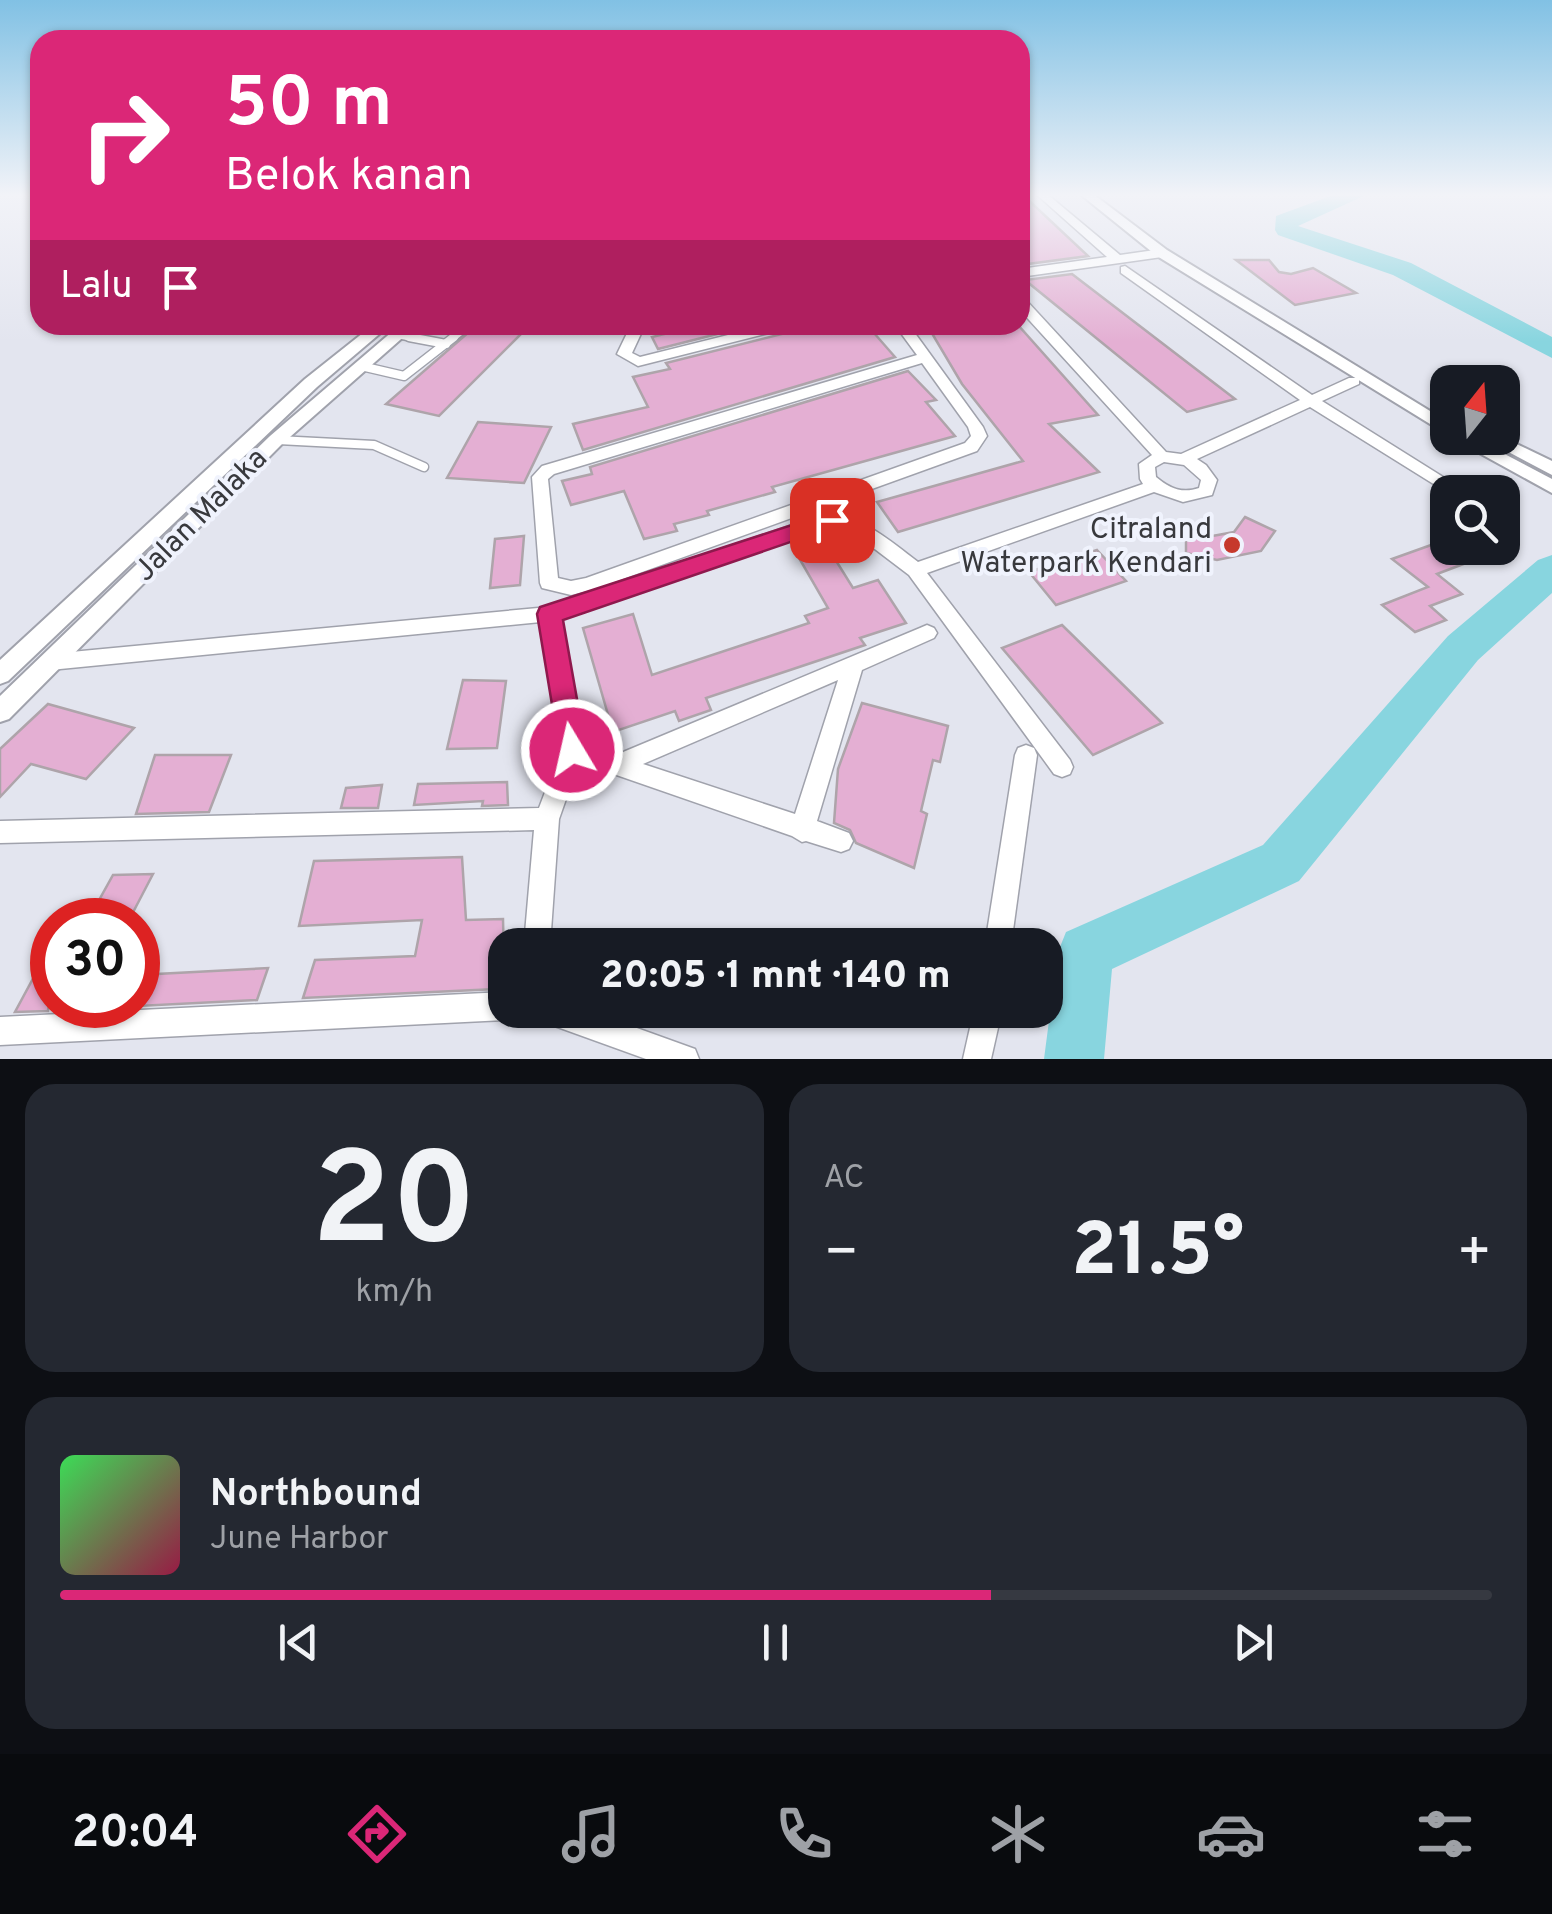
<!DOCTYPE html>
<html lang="id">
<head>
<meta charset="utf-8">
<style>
  :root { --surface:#171b24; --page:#242831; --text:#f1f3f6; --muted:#9ea1a6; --line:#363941; --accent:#db2777 }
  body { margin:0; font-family:Overpass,sans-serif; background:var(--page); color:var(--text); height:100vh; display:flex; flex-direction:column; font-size:38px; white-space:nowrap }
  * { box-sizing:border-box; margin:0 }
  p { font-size:32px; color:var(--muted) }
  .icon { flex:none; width:55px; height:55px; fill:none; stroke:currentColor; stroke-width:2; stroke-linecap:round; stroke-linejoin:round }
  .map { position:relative; height:1059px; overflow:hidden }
  .drawer { display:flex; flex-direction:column; gap:25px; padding:25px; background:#0d0f14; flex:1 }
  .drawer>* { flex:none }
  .banner { position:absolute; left:30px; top:30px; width:1000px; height:305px; border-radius:30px; box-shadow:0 2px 8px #0004; background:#db2777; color:#fff; overflow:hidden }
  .needle { width:65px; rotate:17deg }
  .tools { position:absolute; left:1430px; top:365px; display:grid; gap:20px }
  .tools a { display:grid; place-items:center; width:90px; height:90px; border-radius:20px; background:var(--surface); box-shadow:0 2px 8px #0004; font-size:50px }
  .speed { position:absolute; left:30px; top:898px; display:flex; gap:20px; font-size:50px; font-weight:700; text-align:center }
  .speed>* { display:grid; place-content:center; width:130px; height:130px; border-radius:50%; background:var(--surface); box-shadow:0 2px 8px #0004; line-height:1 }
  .speed .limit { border:15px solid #d22; background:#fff; color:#111 }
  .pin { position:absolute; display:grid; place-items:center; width:85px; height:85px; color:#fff; margin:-42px; border-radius:20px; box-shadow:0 5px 15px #0006 }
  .me { position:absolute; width:110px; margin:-55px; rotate:351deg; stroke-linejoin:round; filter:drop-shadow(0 0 8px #0008) }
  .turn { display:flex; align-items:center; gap:35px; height:210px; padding:0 30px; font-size:45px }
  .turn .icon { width:130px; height:130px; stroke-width:2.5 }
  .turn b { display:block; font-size:70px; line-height:85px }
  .then { display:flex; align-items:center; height:95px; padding:0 30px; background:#0003; gap:20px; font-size:38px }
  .big { font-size:75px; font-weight:800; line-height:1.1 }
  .drawer .tile { flex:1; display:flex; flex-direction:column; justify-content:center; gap:15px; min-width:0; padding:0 35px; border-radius:30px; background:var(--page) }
  .drawer .dial { align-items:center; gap:0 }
  .dial b { font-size:130px; line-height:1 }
  .song { display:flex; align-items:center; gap:30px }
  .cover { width:120px; height:120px; border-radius:15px; background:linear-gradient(135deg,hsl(130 70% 55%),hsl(340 70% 35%)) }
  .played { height:10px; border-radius:5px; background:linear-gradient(90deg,var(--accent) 65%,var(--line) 65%) }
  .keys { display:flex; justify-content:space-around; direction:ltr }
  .heat { display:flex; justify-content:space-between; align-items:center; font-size:55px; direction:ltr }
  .drawer .tiles { flex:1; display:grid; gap:25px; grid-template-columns:1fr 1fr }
  .tile:last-child { grid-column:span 2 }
  .trip { position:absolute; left:488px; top:928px; width:575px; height:100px; border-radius:30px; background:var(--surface); box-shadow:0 2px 8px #0004; font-weight:800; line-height:100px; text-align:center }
  .menu { display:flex; height:160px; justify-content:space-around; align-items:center; background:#090b0e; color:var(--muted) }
  .menu .icon { width:70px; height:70px }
  .menu .current { color:var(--accent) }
  .menu b { font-size:45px; color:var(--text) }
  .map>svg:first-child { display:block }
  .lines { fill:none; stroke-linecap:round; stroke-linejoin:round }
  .river { fill:#88d5df; fill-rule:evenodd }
  .building { fill:#e4afd3; stroke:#aea4aa; stroke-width:2.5 }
  .service-far1-casing { stroke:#a0a2ac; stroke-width:9 }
  .service-casing { stroke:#a0a2ac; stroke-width:11 }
  .minor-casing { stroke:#a0a2ac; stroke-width:3 }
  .tertiary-casing { stroke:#a0a2ac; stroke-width:4 }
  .service-far1 { stroke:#fff; stroke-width:6 }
  .service { stroke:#fff; stroke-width:8 }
  .minor { fill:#fff; fill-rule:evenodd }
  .tertiary { fill:#fff; fill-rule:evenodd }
  .route { fill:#db2777; stroke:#8e194d; stroke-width:2.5 }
  .poi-dot { fill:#c6392c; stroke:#f0f3fd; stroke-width:4 }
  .labels { text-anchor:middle; stroke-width:8; stroke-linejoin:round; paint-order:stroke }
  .street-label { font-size:30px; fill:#38393d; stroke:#f0f3fd }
  .poi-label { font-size:30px; fill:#38393d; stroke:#f0f3fd; text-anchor:end }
</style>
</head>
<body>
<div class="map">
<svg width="1552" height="1059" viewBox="0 0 1552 1059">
  <rect width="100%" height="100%" fill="#e3e5ef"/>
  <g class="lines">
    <!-- river -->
    <g class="river">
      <path d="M1336 194H1368L1298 226 1411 263 1552 337V358L1393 275 1278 235 1275 230 1276 216Z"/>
      <path d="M1552 555V593L1478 660 1299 881 1112 969 1104 1059H1044L1058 952 1066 932 1263 845 1448 636 1538 560Z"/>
    </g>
  </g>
  <!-- building -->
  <g class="building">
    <path d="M1020 194H1022L1088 256 1020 265Z"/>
    <path d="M1236 260H1269L1279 272 1291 274 1313 268 1356 293 1295 305Z"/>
    <path d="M1072 274 1235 399 1187 412 1025 280Z"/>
    <path d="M477 325H530L439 416 386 404Z"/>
    <path d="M670 325H753L658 349 652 337 673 332Z"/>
    <path d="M795 325H829L830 332 867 325 895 357 583 450 573 424 648 407 633 377 670 369 666 363 790 332Z"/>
    <path d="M927 325H1018L1098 415 1049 424 1099 472 898 532 877 502 1023 461 962 384Z"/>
    <path d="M908 371 936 400 926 402 955 436 772 487 775 492 707 511 709 515 674 524 677 531 644 539 624 491 571 505 562 481 592 474 590 467Z"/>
    <path d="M478 422 551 427 524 483 447 478Z"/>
    <path d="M1245 517 1275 531 1261 551 1217 560 1186 553V533L1207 537 1234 532Z"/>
    <path d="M524 536 520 585 490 588 495 539Z"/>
    <path d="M825 543 853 588 878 580 906 623 860 638 865 645 706 698 711 710 679 721 675 711 613 732 583 628 633 614 652 675 809 623 805 616 828 608 795 551Z"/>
    <path d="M1434 544 1447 553 1461 548 1503 549 1437 574 1462 594 1430 606 1446 620 1415 632 1382 605 1428 587 1392 559Z"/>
    <path d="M1097 550 1126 581 1056 605 1029 572Z"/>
    <path d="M1062 625 1162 723 1093 755 1002 648Z"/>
    <path d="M463 680 506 681 497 748 447 749Z"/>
    <path d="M862 703 948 726 940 762 933 760 921 811 927 814 914 868 856 843 850 830 834 823 838 769Z"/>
    <path d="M48 704 134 728 86 779 31 764 0 797V749Z"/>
    <path d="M155 755H231L209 812 136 814Z"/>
    <path d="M507 782 508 805 482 806 483 801 414 805 418 784Z"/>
    <path d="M382 785 378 808H341L346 788Z"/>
    <path d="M462 857 466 920 503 919 504 962H499L497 989 303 998 315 960 415 956 422 920 299 926 314 861Z"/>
    <path d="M153 874 129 920H88L113 875Z"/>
    <path d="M268 968 257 1000 138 1006V975Z"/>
    <path d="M36 973H52L48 1011 15 1012Z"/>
  </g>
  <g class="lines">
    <!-- service-far1 casing -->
    <g class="service-far1-casing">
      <g id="service-far1">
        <path d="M397 335 423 340"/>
        <path d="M451 340 470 325"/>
      </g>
    </g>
    <!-- service casing -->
    <g class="service-casing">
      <g id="service">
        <path d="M409 337 446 344"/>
        <path d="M361 366 404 376 454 337"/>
        <path d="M278 440 374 445 424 467"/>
      </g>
    </g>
    <!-- minor casing -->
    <g class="minor-casing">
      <g id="minor">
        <path d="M1036 194H1047L1120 255 1162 249 1168 253 1162 257 1020 277V269L1107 257Z"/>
        <path d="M1125 266 1312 395 1349 378H1359V384L1322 401 1467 492 1448 493 1310 407 1197 459 1206 465 1217 480 1212 495 1183 502 1154 492 927 573 1070 760 1073 767 1070 774 1062 777 1054 774 909 575 855 534 837 527 826 526 559 618 582 743 616 755 920 628 927 625 934 628 937 633 934 638 862 670 817 821 849 833 853 841 849 849 841 852 806 841 802 842 792 836 579 762 559 819 550 945H524L534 830 0 843V821L539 808 561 750 541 622 50 670 43 668 40 662 43 656 50 654 549 607 825 514C863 516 889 540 918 562L1143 484 1140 479 1139 464 1152 455 1020 310V298L1025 299 1166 452 1181 454 1300 400 1121 273V267ZM1164 462 1184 465 1201 480 1199 488C1182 494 1169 488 1156 477L1155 467ZM838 680 795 814 643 764Z"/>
        <path d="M631 325H645L632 353 640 357 768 325H791L789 328 638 366 617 354Z"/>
        <path d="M895 325H909L983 427 987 436 977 451 595 589 571 595 542 588 540 583 532 477 542 466 917 355ZM922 363 968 427 971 436 965 443 586 578 571 581 558 578 548 479 554 474Z"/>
        <path d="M1026 745 1034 748 1037 755 1011 945H985L1015 755 1018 748Z"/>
        <path d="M505 992V1010H517L515 1016 505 1020 0 1045V1017Z"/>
        <path d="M534 1010H587L695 1049 699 1059H646L538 1020Z"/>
        <path d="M974 1010H1002L991 1059H963Z"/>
      </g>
    </g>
    <!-- tertiary casing -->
    <g class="tertiary-casing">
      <g id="tertiary">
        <path d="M1080 194H1093L1167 250 1448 422V435L1157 256Z"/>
        <path d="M373 325H390L317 387 8 681 0 684V660L305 379Z"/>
        <path d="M400 325H417L282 444 9 719 0 722V696L270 436Z"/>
        <path d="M1502 437 1552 461V475L1482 438Z"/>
        <path d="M1452 438H1474L1552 479V493Z"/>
      </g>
    </g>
    <!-- service-far1 -->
    <use href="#service-far1" class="service-far1"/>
    <!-- service -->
    <use href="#service" class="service"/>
    <!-- minor -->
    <use href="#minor" class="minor"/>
    <!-- tertiary -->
    <use href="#tertiary" class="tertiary"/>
  </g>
  <!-- sky -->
  <linearGradient id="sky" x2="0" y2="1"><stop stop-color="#81c1e4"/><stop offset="0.57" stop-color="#f2f3f8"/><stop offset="1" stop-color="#f2f3f8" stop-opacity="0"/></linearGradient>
  <rect width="1552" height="342" fill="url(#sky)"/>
  <!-- route -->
  <path class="route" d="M832 512 844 520 840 525 563 620 586 750 582 759 572 763 561 759 537 614 540 607Z"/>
  <!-- markers -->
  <circle class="poi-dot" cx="1232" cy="545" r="10"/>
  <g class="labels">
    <!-- street labels -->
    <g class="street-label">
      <text transform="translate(200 514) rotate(-45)" y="10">Jalan Malaka</text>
    </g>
    <!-- poi labels -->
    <g class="poi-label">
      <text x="1212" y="538">Citraland<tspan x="1212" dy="34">Waterpark Kendari</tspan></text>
    </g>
  </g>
</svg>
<div class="tools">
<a><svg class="needle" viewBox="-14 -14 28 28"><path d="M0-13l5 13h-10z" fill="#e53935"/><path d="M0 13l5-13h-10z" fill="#9ea1a6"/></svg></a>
<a><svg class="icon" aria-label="search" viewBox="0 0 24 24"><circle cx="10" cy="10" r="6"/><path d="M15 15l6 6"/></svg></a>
</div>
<div class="speed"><div class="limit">30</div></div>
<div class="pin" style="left:832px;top:520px;background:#d93025"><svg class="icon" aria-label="arrive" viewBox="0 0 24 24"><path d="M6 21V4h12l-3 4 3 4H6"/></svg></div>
<svg class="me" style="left:572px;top:750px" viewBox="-20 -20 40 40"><circle r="17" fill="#db2777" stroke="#fff" stroke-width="3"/><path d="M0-11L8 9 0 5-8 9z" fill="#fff"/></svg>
<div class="trip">20:05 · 1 mnt · 140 m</div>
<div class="banner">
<div class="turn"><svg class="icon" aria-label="right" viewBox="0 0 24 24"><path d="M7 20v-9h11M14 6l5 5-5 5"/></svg><div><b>50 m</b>Belok kanan</div></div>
<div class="then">Lalu<svg class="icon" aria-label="arrive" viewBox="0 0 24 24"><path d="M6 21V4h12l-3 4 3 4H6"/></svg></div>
</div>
</div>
<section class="drawer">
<div class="tiles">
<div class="tile dial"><b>20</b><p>km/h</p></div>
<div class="tile"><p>AC</p>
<div class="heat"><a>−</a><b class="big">21.5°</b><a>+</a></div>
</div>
<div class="tile">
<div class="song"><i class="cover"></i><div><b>Northbound</b><p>June Harbor</p></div></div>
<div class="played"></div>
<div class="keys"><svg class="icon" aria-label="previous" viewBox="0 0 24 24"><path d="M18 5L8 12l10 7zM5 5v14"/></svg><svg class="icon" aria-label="pause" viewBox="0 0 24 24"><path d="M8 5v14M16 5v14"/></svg><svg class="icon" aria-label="next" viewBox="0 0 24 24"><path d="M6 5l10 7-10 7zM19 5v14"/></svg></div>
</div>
</div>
</section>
<nav class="menu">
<b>20:04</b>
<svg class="icon current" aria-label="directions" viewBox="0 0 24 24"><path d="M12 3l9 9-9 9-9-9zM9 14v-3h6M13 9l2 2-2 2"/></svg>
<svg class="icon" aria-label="music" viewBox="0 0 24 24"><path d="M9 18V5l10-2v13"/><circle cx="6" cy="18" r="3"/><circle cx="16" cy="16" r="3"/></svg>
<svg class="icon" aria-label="phone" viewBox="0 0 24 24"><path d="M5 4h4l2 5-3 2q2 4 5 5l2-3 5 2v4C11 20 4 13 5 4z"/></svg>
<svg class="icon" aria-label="climate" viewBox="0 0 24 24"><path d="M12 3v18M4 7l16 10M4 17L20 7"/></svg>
<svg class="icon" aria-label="car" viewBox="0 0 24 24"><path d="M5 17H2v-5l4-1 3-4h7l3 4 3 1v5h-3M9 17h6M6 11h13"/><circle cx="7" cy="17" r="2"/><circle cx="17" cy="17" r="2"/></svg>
<svg class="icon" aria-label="filters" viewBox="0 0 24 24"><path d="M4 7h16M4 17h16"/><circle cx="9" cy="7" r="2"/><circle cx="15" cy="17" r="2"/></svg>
</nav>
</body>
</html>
